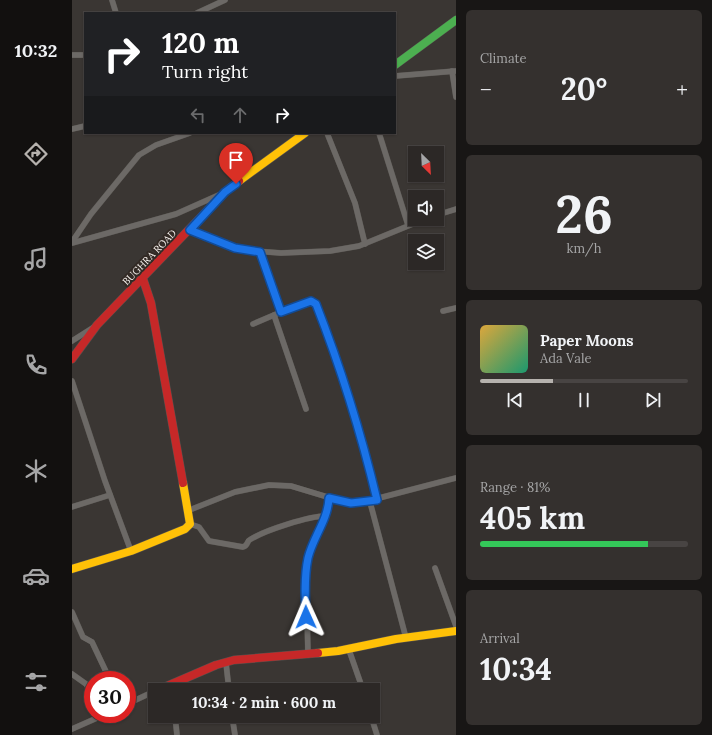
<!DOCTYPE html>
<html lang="en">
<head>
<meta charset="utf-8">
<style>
  :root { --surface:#2c2826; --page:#34302e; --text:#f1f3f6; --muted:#a6a6a7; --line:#484443; --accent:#b6b2ae }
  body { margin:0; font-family:Lora,serif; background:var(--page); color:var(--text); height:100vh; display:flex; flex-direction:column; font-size:15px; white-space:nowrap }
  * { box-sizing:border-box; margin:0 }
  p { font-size:13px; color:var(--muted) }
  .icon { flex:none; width:22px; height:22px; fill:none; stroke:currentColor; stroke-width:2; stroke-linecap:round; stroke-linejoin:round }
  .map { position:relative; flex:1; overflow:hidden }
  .panel { display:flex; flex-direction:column; gap:10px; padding:10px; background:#181615; width:256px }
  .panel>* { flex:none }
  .top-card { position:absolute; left:12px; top:12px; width:312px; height:122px; border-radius:0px; box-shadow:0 1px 3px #0004,0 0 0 1px var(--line); background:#202124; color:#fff; overflow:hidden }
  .needle { width:26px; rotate:156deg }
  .fabs { position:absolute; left:336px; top:146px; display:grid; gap:8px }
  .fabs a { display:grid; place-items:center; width:36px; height:36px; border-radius:0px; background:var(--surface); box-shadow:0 1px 3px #0004,0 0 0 1px var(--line); font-size:20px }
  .speed { position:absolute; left:12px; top:671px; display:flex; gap:8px; font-size:20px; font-weight:700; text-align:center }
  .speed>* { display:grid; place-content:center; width:52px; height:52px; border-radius:50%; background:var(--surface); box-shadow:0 1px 3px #0004,0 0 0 1px var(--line); line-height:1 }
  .speed .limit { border:6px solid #d22; background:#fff; color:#111 }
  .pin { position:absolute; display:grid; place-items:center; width:34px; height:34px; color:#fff; margin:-41px -17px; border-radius:50% 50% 50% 0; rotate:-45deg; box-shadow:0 0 4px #0007 }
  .pin .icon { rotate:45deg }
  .me { position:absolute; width:44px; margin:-22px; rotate:359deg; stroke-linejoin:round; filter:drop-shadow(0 0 3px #0008) }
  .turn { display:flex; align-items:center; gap:14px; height:84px; padding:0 12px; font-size:18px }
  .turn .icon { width:52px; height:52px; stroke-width:2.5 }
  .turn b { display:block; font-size:28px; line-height:34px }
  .lanes { display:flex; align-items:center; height:38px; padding:0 12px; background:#0003; justify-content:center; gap:20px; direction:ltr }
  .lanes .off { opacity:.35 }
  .big { font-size:30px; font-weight:700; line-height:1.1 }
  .panel .card { flex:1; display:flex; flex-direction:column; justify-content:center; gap:6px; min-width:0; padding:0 14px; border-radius:6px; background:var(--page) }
  .panel .dial { align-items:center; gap:0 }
  .dial b { font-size:52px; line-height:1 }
  .song { display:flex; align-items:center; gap:12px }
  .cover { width:48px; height:48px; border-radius:6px; background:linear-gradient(135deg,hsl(40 70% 55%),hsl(160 70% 35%)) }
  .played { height:4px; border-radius:2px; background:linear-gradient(90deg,var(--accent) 35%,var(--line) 35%) }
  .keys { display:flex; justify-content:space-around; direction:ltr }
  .heat { display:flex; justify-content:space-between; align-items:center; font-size:22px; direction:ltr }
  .charge { height:6px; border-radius:3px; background:linear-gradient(90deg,#34c759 81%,var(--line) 0) }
  .trip { position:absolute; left:76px; top:683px; width:232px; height:40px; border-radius:0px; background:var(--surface); box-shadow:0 1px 3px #0004,0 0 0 1px var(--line); font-weight:700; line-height:40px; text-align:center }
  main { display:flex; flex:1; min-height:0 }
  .tabs { display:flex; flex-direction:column; width:72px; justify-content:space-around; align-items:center; background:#12100f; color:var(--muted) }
  .tabs .icon { width:28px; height:28px }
  .tabs .current { color:var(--accent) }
  .tabs b { font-size:18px; color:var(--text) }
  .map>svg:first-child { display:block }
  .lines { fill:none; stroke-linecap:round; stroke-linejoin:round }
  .street-casing { stroke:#55524e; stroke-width:6 }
  .fast-casing { stroke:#55524e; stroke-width:9 }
  .slow-casing { stroke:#55524e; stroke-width:9 }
  .jam-casing { stroke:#55524e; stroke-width:9 }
  .street { stroke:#6c6966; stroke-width:5.5 }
  .fast { stroke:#4caf50; stroke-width:8 }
  .slow { stroke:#ffc107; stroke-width:8 }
  .jam { stroke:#c62828; stroke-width:8 }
  .route-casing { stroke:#114b97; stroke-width:10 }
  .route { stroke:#1a73e8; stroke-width:7 }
  .labels { text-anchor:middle; stroke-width:4; stroke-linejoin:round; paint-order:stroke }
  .street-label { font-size:10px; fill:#f9f4f0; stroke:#332b26 }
</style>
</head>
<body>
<main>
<nav class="tabs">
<b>10:32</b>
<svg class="icon current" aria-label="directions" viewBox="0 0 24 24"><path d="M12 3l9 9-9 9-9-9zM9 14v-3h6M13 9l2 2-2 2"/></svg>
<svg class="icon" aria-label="music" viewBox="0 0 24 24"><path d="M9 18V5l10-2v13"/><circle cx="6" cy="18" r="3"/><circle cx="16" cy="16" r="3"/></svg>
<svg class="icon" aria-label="phone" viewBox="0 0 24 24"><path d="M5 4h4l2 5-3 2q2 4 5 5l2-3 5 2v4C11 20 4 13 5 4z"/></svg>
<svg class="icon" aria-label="climate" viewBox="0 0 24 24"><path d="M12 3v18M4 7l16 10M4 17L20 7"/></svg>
<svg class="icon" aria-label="car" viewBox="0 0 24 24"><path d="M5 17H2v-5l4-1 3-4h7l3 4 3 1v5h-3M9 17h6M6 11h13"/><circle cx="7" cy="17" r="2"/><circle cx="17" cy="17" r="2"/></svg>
<svg class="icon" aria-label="filters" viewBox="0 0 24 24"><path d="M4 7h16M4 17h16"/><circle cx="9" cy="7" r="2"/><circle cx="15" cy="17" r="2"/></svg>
</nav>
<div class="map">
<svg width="384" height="735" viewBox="0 0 384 735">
  <rect width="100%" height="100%" fill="#3a3633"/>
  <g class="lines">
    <!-- street casing -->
    <g class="street-casing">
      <g id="street">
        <path d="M40 0 44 13"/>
        <path d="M125 13 153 0"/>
        <path d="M0 55H13"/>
        <path d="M380 71 384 97"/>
        <path d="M323 76 384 71"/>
        <path d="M0 129 13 126"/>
        <path d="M255 133 283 203 293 244"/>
        <path d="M307 133 336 225"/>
        <path d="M365 215 384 209"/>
        <path d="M118 230 168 250 209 253 258 251 287 246 353 219"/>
        <path d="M0 242 19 214 67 155 84 145 118 133"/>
        <path d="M0 243 104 214 149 194"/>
        <path d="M188 251 209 312 202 315 234 409"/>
        <path d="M371 311 384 308"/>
        <path d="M209 312 239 301C256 309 298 473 305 500"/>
        <path d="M181 324 202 315"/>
        <path d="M0 341 22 327"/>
        <path d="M0 381 33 481 59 551"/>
        <path d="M298 502 334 638"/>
        <path d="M0 507 38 495"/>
        <path d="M115 511 163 492 197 485 219 486 272 502 288 503 384 478"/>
        <path d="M118 524 127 527 137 541 171 547C177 545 174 541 179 539 194 530 237 516 254 516"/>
        <path d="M363 568 384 626"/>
        <path d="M0 612 11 637 20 642 38 680"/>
        <path d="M277 650 291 690"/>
        <path d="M236 655 234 571C236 557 241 543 246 530 252 516 256 514 257 498"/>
        <path d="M154 663 157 690"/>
        <path d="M0 674 14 684 21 695"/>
        <path d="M55 704 83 691"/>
        <path d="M103 716 105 735"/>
        <path d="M160 716 163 735"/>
        <path d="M299 716 305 735"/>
        <path d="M0 729 34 714"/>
      </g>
    </g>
    <!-- fast casing -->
    <g class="fast-casing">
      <path id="fast" d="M323 65 384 20"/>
    </g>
    <!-- slow casing -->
    <g class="slow-casing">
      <g id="slow">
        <path d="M167 181 233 133"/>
        <path d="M0 569 59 551 113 529 118 524 111 483"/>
        <path d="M246 653 266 651 324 639 384 631"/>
      </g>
    </g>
    <!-- jam casing -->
    <g class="jam-casing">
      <g id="jam">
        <path d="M71 279 79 303 111 483"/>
        <path d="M0 359 25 325 153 192 167 181"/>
        <path d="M86 690 144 665 162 660 246 653"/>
      </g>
    </g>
    <!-- street -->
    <use href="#street" class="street"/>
    <!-- fast -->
    <use href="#fast" class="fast"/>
    <!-- slow -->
    <use href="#slow" class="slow"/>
    <!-- jam -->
    <use href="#jam" class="jam"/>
  </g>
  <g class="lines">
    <!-- route casing -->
    <g class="route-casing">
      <path id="route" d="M164 184 153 192 118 230 163 248 188 252 209 312 239 301 244 304C269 368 289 433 305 500L279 503 257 498C256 520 241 537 236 558 232 577 233 598 234 617"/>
    </g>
    <!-- route -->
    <use href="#route" class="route"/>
  </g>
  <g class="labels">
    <!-- street labels -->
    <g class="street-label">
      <text transform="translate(77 257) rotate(-46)" y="4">BUGHRA ROAD</text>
    </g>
  </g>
</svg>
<div class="fabs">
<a><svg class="needle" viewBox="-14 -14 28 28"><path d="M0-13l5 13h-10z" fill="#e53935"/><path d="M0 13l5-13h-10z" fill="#a6a6a7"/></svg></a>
<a><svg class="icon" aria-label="sound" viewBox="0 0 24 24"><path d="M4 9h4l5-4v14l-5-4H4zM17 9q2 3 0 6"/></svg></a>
<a><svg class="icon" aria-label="layers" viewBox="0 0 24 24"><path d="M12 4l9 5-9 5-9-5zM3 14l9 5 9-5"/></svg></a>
</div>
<div class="speed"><div class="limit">30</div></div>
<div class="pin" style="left:164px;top:184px;background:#d93025"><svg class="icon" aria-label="arrive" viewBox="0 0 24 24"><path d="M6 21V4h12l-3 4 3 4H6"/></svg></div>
<svg class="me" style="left:234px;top:617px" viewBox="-20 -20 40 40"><path d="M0-17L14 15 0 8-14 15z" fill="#1a73e8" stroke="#fff" stroke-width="4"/></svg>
<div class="trip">10:34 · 2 min · 600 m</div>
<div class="top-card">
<div class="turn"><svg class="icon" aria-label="right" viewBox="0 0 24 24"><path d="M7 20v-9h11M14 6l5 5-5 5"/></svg><div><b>120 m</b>Turn right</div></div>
<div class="lanes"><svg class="icon off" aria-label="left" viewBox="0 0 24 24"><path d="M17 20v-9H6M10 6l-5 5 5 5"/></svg><svg class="icon off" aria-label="ahead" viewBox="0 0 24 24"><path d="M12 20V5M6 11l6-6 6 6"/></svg><svg class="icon" aria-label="right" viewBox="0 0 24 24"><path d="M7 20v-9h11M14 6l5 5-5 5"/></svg></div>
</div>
</div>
<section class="panel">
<div class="card"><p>Climate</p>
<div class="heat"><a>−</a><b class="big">20°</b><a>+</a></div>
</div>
<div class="card dial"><b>26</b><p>km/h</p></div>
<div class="card">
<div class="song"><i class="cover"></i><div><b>Paper Moons</b><p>Ada Vale</p></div></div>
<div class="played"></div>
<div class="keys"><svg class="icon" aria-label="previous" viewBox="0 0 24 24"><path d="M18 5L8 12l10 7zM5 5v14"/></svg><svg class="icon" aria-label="pause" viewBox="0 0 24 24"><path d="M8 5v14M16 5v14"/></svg><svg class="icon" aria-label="next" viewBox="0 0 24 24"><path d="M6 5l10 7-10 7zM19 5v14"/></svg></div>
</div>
<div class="card"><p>Range · 81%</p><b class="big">405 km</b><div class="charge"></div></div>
<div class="card"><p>Arrival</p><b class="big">10:34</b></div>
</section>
</main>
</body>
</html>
